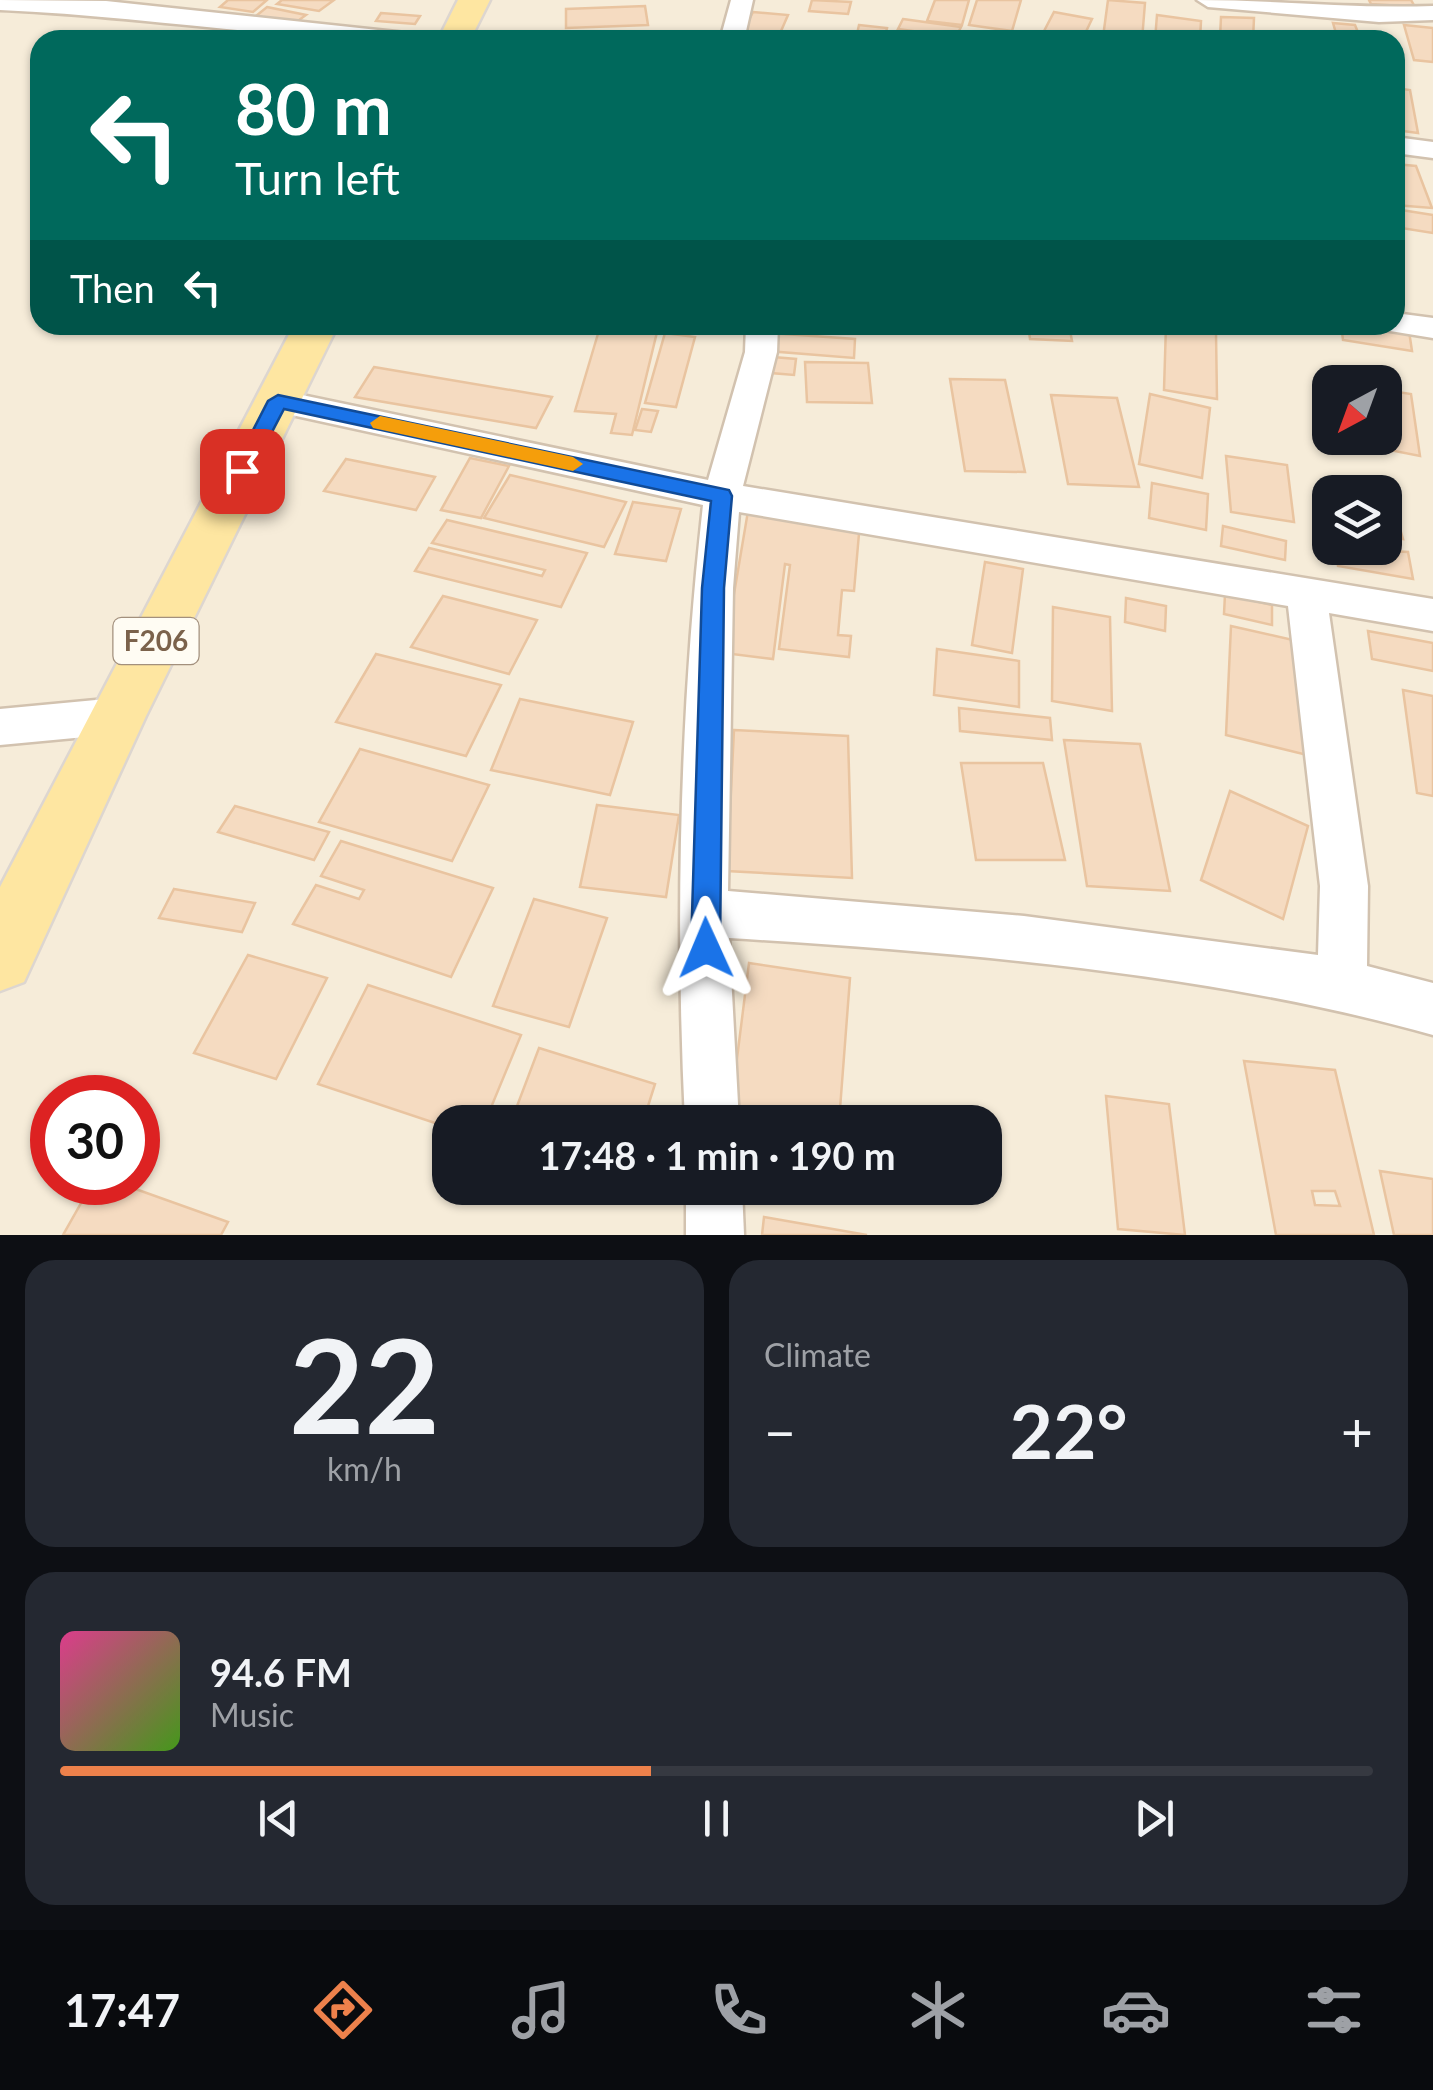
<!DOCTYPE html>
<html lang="en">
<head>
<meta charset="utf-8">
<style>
  :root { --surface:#171b24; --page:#242831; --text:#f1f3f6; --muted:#9ea1a6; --line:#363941; --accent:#ed814b }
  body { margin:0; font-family:Lato,sans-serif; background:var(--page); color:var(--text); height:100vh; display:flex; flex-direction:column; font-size:38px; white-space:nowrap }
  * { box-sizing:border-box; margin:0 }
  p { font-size:32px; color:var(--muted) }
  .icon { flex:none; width:55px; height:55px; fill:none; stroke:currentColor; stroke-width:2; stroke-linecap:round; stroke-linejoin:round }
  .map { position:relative; height:1235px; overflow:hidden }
  .details { display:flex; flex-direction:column; gap:25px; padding:25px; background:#0d0f14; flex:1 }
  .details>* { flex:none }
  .banner { position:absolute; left:30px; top:30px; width:1375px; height:305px; border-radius:30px; box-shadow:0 2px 8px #0004; background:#00695c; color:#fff; overflow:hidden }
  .needle { width:65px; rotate:221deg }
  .controls { position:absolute; left:1312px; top:365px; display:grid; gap:20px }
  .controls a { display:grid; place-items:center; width:90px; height:90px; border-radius:20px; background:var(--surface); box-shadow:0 2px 8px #0004; font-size:50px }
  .speed { position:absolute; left:30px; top:1075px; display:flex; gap:20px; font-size:50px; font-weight:700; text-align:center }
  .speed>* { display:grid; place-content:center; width:130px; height:130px; border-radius:50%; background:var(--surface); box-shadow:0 2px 8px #0004; line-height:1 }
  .speed .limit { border:15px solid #d22; background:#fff; color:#111 }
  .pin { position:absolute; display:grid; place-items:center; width:85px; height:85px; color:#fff; margin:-42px; border-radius:20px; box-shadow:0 5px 15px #0006 }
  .me { position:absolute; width:110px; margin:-55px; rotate:359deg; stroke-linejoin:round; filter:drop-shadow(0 0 8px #0008) }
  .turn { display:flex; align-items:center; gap:35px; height:210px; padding:0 40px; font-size:45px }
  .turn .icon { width:130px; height:130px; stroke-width:2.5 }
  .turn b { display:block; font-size:70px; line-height:85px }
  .then { display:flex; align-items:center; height:95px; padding:0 40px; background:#0003; gap:20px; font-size:38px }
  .big { font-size:75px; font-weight:700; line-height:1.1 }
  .details .card { flex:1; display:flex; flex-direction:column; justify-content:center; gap:15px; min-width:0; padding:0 35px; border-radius:30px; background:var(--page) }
  .details .dial { align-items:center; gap:0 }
  .dial b { font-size:130px; line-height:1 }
  .song { display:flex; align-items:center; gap:30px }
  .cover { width:120px; height:120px; border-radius:15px; background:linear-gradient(135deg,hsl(330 70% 55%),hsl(100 70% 35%)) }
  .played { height:10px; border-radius:5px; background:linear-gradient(90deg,var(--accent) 45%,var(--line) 45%) }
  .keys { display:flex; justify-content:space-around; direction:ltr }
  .heat { display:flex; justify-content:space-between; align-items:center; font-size:55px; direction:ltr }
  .details .tiles { flex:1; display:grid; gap:25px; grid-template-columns:1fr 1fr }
  .card:last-child { grid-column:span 2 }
  .trip { position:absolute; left:432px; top:1105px; width:570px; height:100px; border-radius:30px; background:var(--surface); box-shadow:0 2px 8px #0004; font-weight:700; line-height:100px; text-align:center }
  .menu { display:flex; height:160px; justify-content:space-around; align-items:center; background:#090b0e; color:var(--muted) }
  .menu .icon { width:70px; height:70px }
  .menu .active { color:var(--accent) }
  .menu b { font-size:45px; color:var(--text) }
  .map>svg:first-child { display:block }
  .residential { fill:#f6ecd9; fill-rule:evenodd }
  .building { fill:#f5dbc1; stroke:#e9c4a0; stroke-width:2.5; fill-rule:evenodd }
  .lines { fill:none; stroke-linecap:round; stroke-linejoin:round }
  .minor-casing { stroke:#d2c2af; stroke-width:5 }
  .primary-casing { stroke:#ddd6d0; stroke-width:5 }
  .minor { fill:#fff; fill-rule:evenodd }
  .primary { fill:#fee6a1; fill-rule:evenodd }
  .route { fill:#1a73e8; stroke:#114b97; stroke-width:2.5 }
  .slow { fill:#f59e0b }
  .labels { text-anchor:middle; stroke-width:8; stroke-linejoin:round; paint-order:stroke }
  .shield { fill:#fffcf3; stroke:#a3907d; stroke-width:2.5 }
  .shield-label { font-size:28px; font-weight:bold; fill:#7b624b }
</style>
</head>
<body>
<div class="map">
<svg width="1433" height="1235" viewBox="0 0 1433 1235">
  <rect width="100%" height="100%" fill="#fef8eb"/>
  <!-- residential -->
  <path class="residential" d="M0 0H1433V1235H0ZM40 40H1395V325H40ZM1330 382H1385V438H1330ZM1330 492H1385V548H1330ZM52 1098H138V1182H52ZM450 1122H985V1188H450Z"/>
  <!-- building -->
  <g class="building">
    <path d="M228 0H267L253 12 220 7Z"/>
    <path d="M282 0H334L319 11 277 4Z"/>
    <path d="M812 0 851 2 848 14 809 11Z"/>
    <path d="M935 0H969L962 25 927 21Z"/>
    <path d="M977 0H1021L1012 31 969 25Z"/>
    <path d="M1108 0 1145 3 1142 40 1103 37Z"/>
    <path d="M1369 0H1411L1415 7 1371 4Z"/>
    <path d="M645 6 648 25 566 28V9Z"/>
    <path d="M267 7 306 15 295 23 256 16Z"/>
    <path d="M753 12 788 15 778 38 742 34Z"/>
    <path d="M1054 12 1092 19 1082 40 1043 33Z"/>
    <path d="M381 13 420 16 415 24 376 21Z"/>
    <path d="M1157 15 1201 21 1200 40H1155Z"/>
    <path d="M1221 17 1254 18 1253 40 1220 38Z"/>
    <path d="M903 19 961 27 956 37 898 29Z"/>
    <path d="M1333 23 1355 25 1361 40H1338Z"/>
    <path d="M859 25 887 28 884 40 856 38Z"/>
    <path d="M1404 25 1433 28V62L1414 60Z"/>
    <path d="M678 33V40H588L589 34Z"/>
    <path d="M1395 88 1410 90 1418 133 1395 130Z"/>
    <path d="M1395 164 1416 166 1432 208 1395 205Z"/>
    <path d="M1395 209 1433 215V233L1395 227Z"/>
    <path d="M1028 325H1069L1072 341 1030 339Z"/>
    <path d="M1166 325 1216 333 1217 399 1164 390Z"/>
    <path d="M1341 325 1409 331 1412 351 1343 340Z"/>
    <path d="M600 327 657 332 632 435 611 433 616 414 575 411Z"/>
    <path d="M665 333 695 337 676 407 645 403Z"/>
    <path d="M770 333 855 339 854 358 768 351Z"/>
    <path d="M773 357 796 359 794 375 771 373Z"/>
    <path d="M805 362 868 363 872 403 807 402Z"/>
    <path d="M374 367 552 397 536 428 355 397Z"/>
    <path d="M950 379 1005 380 1025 472 965 471Z"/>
    <path d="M1385 390 1411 394 1420 456 1359 444V438H1385Z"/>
    <path d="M1150 394 1210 408 1202 478 1139 464Z"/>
    <path d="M1051 395 1117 398 1139 487 1068 484Z"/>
    <path d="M642 409 658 411 651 432 635 430Z"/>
    <path d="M1226 456 1287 465 1294 522 1231 512Z"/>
    <path d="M470 458 509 466 481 518 441 510Z"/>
    <path d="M346 459 435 477 416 510 324 491Z"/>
    <path d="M510 475 626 502 604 547 484 518Z"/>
    <path d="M1152 483 1208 494 1206 530 1149 518Z"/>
    <path d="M1385 500 1392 501 1403 539 1385 537Z"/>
    <path d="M633 502 681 509 666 561 615 554Z"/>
    <path d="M748 511 860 522 854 591 842 590 838 635 851 636 849 657 779 649 790 565 785 564 773 659 724 653Z"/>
    <path d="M447 520 587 553 561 607 415 571 429 548 542 576 545 570 432 543Z"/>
    <path d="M1223 526 1286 541 1285 560 1221 546Z"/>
    <path d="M1336 548 1408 552 1413 579 1338 566Z"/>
    <path d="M985 562 1023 569 1012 653 972 645Z"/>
    <path d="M1225 594 1272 605V625L1224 614Z"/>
    <path d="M443 596 537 620 509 674 411 647Z"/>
    <path d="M1126 598 1166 606 1165 631 1125 622Z"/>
    <path d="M1053 607 1110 617 1112 711 1052 701Z"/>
    <path d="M1231 626 1306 643 1307 755 1226 735Z"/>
    <path d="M1368 631 1433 643V671L1372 659Z"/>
    <path d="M937 649 1019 661V707L934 695Z"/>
    <path d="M376 654 501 685 466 756 336 722Z"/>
    <path d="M1403 690 1433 696V796L1417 793Z"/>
    <path d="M520 699 633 722 610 795 491 770Z"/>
    <path d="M959 708 1050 718 1052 740 960 731Z"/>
    <path d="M734 730 848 736 852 878 727 871Z"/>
    <path d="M1064 740 1140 744 1170 891 1087 886Z"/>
    <path d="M360 749 489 785 452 861 319 822Z"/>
    <path d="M961 763H1043L1065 860H976Z"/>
    <path d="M1230 791 1308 826 1283 919 1201 880Z"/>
    <path d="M597 805 679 815 666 897 580 887Z"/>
    <path d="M235 806 329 832 314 860 218 832Z"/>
    <path d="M341 841 493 888 451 977 293 924 316 885 359 899 364 890 321 876Z"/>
    <path d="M174 889 255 903 242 932 159 918Z"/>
    <path d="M534 899 607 918 569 1027 493 1006Z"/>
    <path d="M248 955 327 978 276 1079 194 1053Z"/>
    <path d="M749 963 850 978 839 1122H729Z"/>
    <path d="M368 985 521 1035 485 1122H450V1128L318 1084Z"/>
    <path d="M539 1048 655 1084 643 1122H511Z"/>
    <path d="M1244 1061 1335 1070 1374 1235H1276ZM1312 1191H1335L1340 1206 1315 1205Z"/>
    <path d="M1106 1096 1169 1104 1185 1235 1118 1229Z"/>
    <path d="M1380 1171 1433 1179V1235H1394Z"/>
    <path d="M93 1182H116L228 1222 221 1235H63Z"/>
    <path d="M764 1217 867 1235H762Z"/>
  </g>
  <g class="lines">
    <!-- minor casing -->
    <g class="minor-casing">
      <g id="minor">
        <path d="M0 0 106 1 406 33 418 40C278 40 140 16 0 10Z"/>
        <path d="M731 0H753L744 40H720Z"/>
        <path d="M1197 0C1276 0 1354 9 1433 6V20L1379 22 1208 7Z"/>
        <path d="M1395 137 1433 142V158L1395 153Z"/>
        <path d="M1395 313 1433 318V338L1384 330 1380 325H1395Z"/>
        <path d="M746 325H778L777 352 743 486 1433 599V631L1329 613 1368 886 1367 966 1433 983V1035C1213 973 958 952 729 938L739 1122H685C675 918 680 709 703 505L278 412 266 409 261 401 266 393 278 390 708 480 745 352ZM739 512 1288 606 1320 886 1318 955 1024 916 728 891 733 588Z"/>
        <path d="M117 698 132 703 138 716 132 729 117 734 0 745V709Z"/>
        <path d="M686 1188H742L744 1235H686Z"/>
      </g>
    </g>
    <!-- primary casing -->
    <g class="primary-casing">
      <g id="primary">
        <path d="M458 0H490L470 40H438Z"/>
        <path d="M294 325H338L146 716 24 982 0 991V887Z"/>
      </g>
    </g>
    <!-- minor -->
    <use href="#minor" class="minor"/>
    <!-- primary -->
    <use href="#primary" class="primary"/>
  </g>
  <!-- route -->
  <path class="route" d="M278 395 729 490 732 496 724 588 720 948 715 958 706 962 696 958 691 948 702 588 711 501 284 409 249 476H235L232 471 268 401Z"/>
  <!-- slow -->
  <path class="slow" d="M380 416 573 457 583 464 573 471 373 428 370 423Z"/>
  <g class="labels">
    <!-- shield labels -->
    <rect class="shield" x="113.5" y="618" width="85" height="46" rx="8"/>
    <g class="shield-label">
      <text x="156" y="651">F206</text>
    </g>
  </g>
</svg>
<div class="controls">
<a><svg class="needle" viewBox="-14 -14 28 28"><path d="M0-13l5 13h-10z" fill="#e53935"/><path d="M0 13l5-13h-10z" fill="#9ea1a6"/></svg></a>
<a><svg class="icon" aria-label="layers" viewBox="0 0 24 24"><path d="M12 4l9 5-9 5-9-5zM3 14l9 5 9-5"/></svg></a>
</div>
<div class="speed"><div class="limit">30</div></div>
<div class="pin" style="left:242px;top:471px;background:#d93025"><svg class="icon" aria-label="arrive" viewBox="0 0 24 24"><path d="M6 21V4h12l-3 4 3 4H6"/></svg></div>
<svg class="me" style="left:706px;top:948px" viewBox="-20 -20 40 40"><path d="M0-17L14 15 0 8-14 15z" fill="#1a73e8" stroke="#fff" stroke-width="4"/></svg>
<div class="trip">17:48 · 1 min · 190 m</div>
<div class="banner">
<div class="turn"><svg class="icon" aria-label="left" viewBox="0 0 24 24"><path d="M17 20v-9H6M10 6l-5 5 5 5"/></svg><div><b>80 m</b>Turn left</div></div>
<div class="then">Then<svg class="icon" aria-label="left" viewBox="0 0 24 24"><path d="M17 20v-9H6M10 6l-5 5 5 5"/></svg></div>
</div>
</div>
<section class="details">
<div class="tiles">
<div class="card dial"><b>22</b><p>km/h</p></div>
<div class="card"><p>Climate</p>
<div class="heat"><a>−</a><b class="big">22°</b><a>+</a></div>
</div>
<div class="card">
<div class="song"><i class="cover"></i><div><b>94.6 FM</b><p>Music</p></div></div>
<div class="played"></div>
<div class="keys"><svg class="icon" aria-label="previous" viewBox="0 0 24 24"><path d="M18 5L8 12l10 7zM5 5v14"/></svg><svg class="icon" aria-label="pause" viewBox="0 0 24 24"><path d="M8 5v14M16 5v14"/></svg><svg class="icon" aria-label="next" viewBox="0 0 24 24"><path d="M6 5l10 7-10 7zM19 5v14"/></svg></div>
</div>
</div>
</section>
<nav class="menu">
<b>17:47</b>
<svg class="icon active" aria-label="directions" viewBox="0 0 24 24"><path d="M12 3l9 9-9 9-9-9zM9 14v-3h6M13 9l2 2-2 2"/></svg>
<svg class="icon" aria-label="music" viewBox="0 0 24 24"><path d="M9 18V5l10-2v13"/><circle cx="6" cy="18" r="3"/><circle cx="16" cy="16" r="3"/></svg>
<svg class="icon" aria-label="phone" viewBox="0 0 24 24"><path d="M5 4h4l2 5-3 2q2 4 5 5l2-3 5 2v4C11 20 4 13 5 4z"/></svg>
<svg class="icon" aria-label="climate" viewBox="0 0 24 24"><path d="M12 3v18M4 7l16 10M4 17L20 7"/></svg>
<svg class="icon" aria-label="car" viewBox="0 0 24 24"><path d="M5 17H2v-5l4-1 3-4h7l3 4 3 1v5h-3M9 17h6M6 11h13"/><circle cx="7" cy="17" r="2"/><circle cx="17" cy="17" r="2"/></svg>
<svg class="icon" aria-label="filters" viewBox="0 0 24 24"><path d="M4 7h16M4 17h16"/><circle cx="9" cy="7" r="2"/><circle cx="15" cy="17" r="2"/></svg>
</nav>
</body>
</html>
